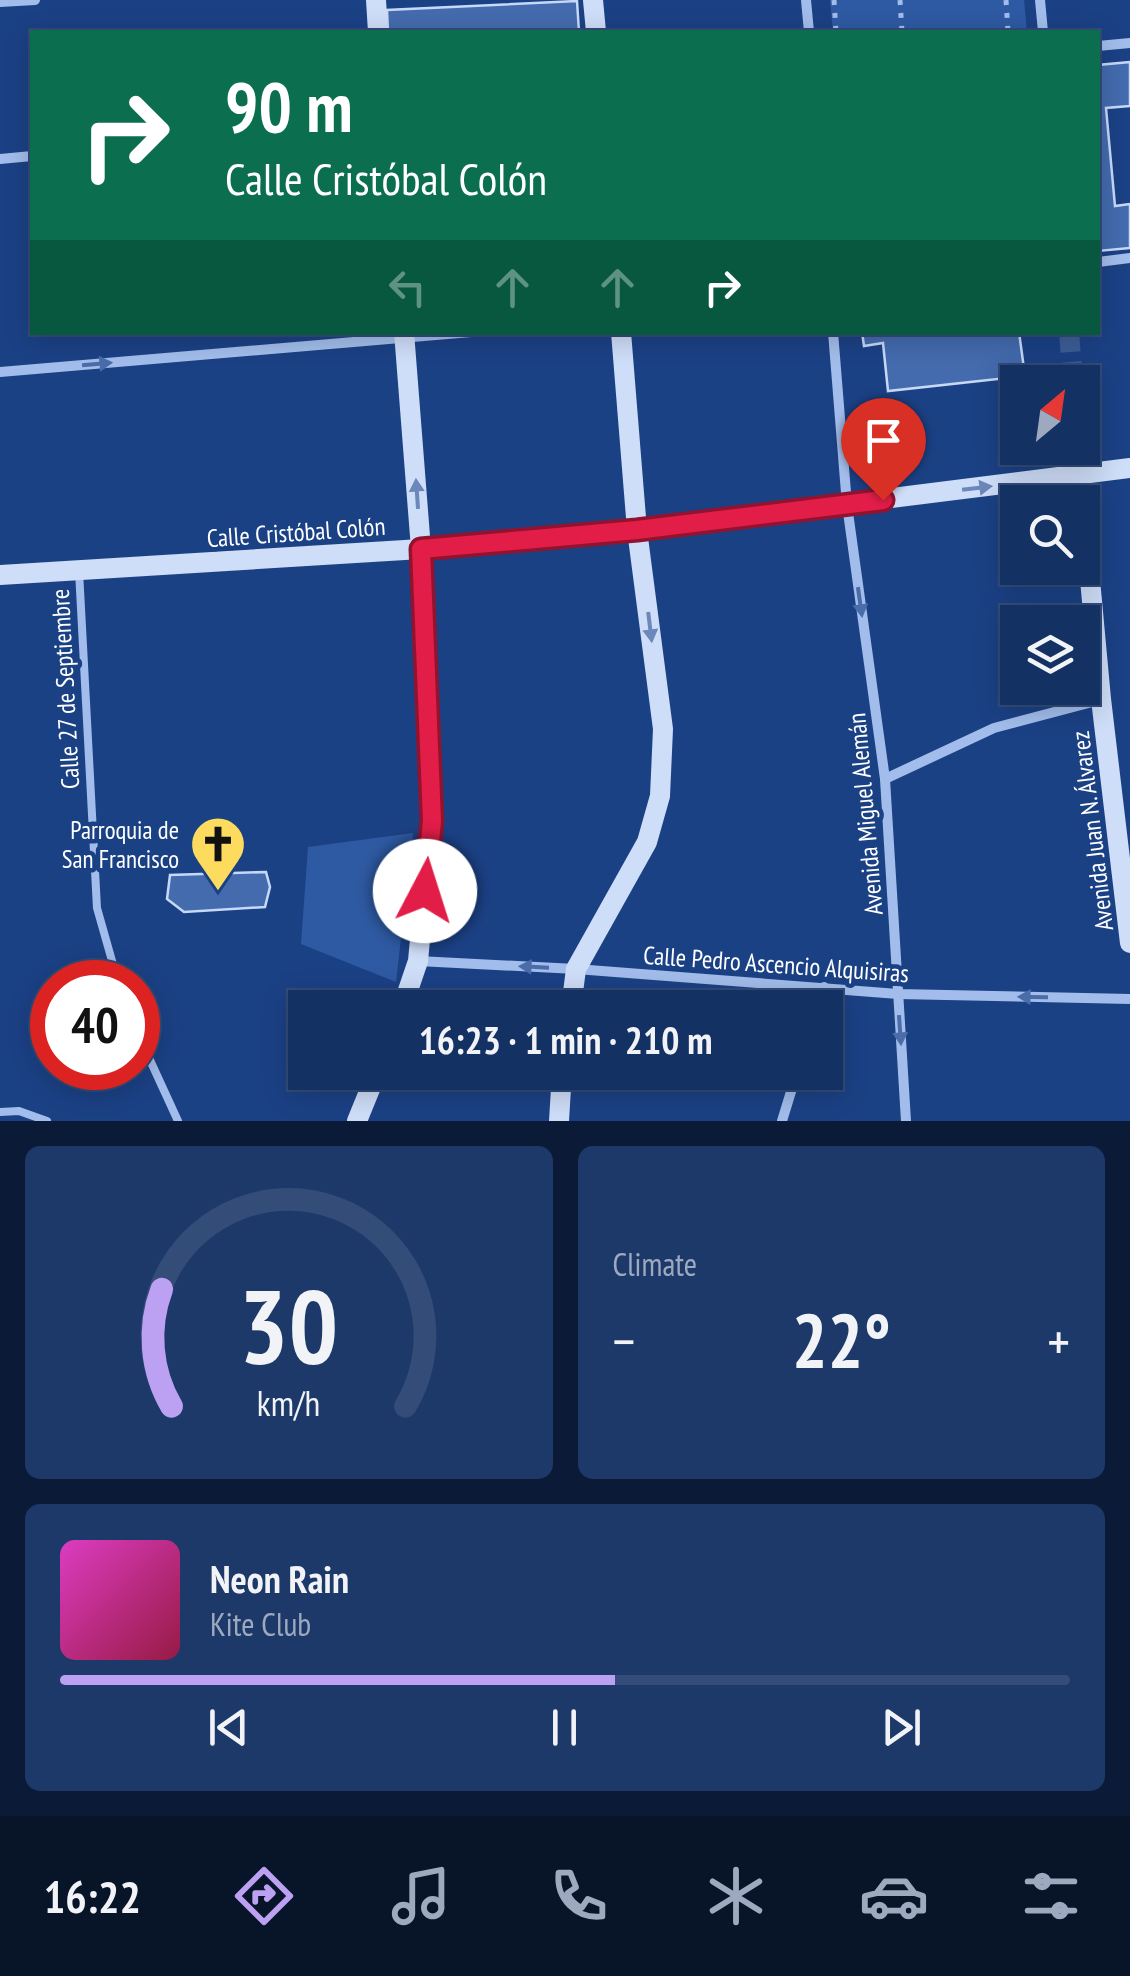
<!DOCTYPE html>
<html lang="en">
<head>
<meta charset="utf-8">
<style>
  :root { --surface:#143164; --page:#1d396a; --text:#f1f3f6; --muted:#9da9bf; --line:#334c78; --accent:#bca0f2 }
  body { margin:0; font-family:"PT Sans Narrow",sans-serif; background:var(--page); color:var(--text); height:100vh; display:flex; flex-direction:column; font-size:38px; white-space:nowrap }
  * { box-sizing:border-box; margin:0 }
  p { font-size:32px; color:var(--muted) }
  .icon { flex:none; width:55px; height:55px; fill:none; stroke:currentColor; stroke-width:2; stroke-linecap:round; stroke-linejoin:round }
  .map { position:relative; height:1121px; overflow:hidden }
  .panel { display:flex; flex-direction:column; gap:25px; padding:25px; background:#0b1b37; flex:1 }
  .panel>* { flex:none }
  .banner { position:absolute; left:30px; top:30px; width:1070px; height:305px; border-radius:0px; box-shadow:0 5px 25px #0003,0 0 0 2px var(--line); background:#0b6e4f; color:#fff; overflow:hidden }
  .needle { width:65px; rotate:29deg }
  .buttons { position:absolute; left:1000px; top:365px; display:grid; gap:20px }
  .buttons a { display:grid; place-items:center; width:100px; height:100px; border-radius:0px; background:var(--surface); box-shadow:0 5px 25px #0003,0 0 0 2px var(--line); font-size:50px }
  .speed { position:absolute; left:30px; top:960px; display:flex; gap:20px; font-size:50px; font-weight:700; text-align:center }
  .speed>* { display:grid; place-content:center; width:130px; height:130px; border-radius:50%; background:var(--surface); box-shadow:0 5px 25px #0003,0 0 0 2px var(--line); line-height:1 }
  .speed .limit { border:15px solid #d22; background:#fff; color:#111 }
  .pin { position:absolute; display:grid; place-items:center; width:85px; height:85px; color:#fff; margin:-102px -42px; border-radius:50% 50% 50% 0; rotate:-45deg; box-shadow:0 0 10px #0007 }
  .pin .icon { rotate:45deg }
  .me { position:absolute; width:110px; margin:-55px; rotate:5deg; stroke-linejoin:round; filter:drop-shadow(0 0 8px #0008) }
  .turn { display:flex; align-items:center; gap:35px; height:210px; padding:0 30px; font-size:45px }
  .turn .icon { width:130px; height:130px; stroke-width:2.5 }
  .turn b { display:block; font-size:70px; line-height:85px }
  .lanes { display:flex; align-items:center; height:95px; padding:0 30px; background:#0003; justify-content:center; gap:50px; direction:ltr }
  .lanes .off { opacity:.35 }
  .big { font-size:75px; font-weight:700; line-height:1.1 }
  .panel .tile { flex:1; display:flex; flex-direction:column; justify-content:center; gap:15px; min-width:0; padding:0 35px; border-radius:15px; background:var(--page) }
  .panel .dial { align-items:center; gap:0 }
  .dial svg { height:260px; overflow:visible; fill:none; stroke:var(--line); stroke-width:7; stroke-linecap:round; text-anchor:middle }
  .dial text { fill:var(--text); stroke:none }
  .song { display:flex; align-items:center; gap:30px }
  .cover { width:120px; height:120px; border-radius:15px; background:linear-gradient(135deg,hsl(310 70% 55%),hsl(340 70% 35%)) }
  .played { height:10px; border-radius:5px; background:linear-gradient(90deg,var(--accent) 55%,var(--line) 55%) }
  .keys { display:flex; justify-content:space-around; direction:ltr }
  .heat { display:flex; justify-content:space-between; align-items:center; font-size:55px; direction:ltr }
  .panel .tiles { flex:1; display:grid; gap:25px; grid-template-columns:1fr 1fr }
  .tile:last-child { grid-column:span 2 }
  .trip { position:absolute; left:288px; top:990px; width:555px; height:100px; border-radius:0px; background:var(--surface); box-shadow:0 5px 25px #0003,0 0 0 2px var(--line); font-weight:700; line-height:100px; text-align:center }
  .tabs { display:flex; height:160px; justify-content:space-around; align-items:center; background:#081428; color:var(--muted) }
  .tabs .icon { width:70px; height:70px }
  .tabs .active { color:var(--accent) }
  .tabs b { font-size:45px; color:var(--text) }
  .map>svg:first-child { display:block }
  .green { fill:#2e5aa3 }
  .building { fill:#446bae; stroke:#c6d9f8; stroke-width:2.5 }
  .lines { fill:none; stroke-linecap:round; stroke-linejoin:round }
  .secondary-tunnel { stroke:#3d5e97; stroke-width:20; stroke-dasharray:20 10; stroke-linecap:butt }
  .path { stroke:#a2bdeb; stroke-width:5; stroke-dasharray:5 8; stroke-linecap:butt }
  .lane { stroke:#a2bdeb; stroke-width:8 }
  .street { stroke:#a2bdeb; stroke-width:10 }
  .secondary { stroke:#ceddf8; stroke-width:20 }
  .oneway { fill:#4a6ca9 }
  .oneway2 { fill:#6c87b9 }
  .route-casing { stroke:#92132f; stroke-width:25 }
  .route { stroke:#e11d48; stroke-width:18 }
  .labels { text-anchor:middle; stroke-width:9; stroke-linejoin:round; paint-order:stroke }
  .street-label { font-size:25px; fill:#fff; stroke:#1b4185 }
  .poi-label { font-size:25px; fill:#fff; stroke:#1b4185; text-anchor:end }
</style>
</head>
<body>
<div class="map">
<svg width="1130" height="1121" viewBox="0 0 1130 1121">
  <rect width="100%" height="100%" fill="#1b4185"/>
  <!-- green -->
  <g class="green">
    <path d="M830 0H1024L1027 32H833Z"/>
    <path d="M413 833 396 982 301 944 308 847Z"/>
  </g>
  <!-- building -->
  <g class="building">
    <path d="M577 1 579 32H388L387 10Z"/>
    <path d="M1130 62V106L1106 108 1115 206 1130 204V248L1098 251V65Z"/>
    <path d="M862 332H1019L1025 376 888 391 883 343 864 346Z"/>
    <path d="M266 872 270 887 265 907 184 912 167 899 170 875Z"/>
  </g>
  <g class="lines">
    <!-- secondary-tunnel -->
    <path class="secondary-tunnel" d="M1069 332 1073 382"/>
    <!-- path -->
    <g class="path">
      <path d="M834 0 836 32"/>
      <path d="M900 0 902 32"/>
      <path d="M1006 0 1008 32"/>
    </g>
    <!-- lane -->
    <g class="lane">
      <path d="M79 571 97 908 118 982"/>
      <path d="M138 1034 178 1121"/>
      <path d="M0 1112 19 1111 47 1121"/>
    </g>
    <!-- street -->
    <g class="street">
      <path d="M806 0 809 32"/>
      <path d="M1040 0 1043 32"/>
      <path d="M0 2 35 0"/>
      <path d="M1098 46 1130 43"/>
      <path d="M0 159 32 156"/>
      <path d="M1098 262 1130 258"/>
      <path d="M833 332 847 505 885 779 906 1121"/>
      <path d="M0 372 471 332"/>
      <path d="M885 779 994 728 1100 700"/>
      <path d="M418 961 576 969 898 994 1130 999"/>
      <path d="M817 1008 824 987"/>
      <path d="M782 1121 797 1072"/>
    </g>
    <!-- secondary -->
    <g class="secondary">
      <path d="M376 0 378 32"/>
      <path d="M593 0 596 32"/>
      <path d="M1078 449 1101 699 1130 943"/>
      <path d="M0 575 421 549 637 530 1130 468"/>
      <path d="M402 1008 418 961 431 821 421 549 404 332"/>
      <path d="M571 1008 576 969 647 842 660 796 663 729 637 530 621 332"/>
      <path d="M357 1121 377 1072"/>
      <path d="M559 1121 562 1072"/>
    </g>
  </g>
  <!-- one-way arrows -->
  <defs><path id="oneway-solid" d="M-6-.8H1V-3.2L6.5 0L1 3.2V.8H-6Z" transform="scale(2.5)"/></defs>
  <g class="oneway">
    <use href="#oneway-solid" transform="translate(97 364) rotate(-5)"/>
    <use href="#oneway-solid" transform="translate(860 602) rotate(82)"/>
    <use href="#oneway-solid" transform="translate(534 967) rotate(-177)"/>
    <use href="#oneway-solid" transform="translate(1033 997) rotate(-179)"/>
    <use href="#oneway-solid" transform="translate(900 1030) rotate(86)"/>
  </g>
  <g class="oneway2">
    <use href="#oneway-solid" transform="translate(977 488) rotate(-7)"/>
    <use href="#oneway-solid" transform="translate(417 494) rotate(-94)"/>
    <use href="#oneway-solid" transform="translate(650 627) rotate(83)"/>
  </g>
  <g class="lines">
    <!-- route casing -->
    <g class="route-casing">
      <path id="route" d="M425 891 432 821 421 549 637 530 883 500"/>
    </g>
    <!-- route -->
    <use href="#route" class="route"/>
  </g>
  <!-- icons -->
  <defs>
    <g id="church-pin" transform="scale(2.875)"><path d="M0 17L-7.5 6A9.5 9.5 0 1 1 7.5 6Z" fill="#fddb5e" stroke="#1b4185"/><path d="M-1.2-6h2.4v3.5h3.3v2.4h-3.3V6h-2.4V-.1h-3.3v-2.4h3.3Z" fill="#111"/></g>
  </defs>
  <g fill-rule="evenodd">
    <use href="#church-pin" x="218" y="844"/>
  </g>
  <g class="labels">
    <!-- street labels -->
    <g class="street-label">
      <text transform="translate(296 532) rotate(-4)" y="9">Calle Cristóbal Colón</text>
      <text transform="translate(65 689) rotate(-93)" y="9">Calle 27 de Septiembre</text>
      <text transform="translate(865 814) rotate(-95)" y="9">Avenida Miguel Alemán</text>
      <text transform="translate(1092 831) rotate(-97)" y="9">Avenida Juan N. Álvarez</text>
      <text transform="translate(776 964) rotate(4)" y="9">Calle Pedro Ascencio Alquisiras</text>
    </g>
    <!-- poi labels -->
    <g class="poi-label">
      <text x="179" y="839">Parroquia de<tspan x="179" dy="29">San Francisco</tspan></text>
    </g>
  </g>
</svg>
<div class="buttons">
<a><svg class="needle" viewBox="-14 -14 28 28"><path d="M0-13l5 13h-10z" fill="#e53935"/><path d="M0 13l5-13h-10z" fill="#9da9bf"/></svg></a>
<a><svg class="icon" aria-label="search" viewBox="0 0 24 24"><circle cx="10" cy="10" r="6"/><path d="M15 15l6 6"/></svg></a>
<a><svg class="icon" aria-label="layers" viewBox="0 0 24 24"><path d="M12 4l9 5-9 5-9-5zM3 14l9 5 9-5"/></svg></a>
</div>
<div class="speed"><div class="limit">40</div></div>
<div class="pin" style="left:883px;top:500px;background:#d93025"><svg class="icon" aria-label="arrive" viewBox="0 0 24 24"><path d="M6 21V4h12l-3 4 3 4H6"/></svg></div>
<svg class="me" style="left:425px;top:891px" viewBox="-20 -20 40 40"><circle r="19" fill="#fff"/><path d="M0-13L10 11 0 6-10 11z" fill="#e11d48"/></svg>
<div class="trip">16:23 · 1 min · 210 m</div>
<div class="banner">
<div class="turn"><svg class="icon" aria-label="right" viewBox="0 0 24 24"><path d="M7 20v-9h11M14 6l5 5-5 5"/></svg><div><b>90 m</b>Calle Cristóbal Colón</div></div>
<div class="lanes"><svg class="icon off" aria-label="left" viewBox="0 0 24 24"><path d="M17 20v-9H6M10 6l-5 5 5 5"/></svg><svg class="icon off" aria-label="ahead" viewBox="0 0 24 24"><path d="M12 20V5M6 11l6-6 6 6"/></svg><svg class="icon off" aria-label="ahead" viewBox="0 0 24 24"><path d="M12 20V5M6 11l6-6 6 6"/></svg><svg class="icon" aria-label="right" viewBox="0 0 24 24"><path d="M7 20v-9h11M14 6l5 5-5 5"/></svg></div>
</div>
</div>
<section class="panel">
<div class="tiles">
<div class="tile dial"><svg viewBox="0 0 100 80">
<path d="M14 69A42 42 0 1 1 86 69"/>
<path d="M14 69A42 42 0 0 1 11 33" stroke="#bca0f2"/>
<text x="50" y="56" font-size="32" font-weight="700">30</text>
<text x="50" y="72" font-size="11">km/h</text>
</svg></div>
<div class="tile"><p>Climate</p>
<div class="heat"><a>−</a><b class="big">22°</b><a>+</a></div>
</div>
<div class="tile">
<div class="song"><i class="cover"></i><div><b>Neon Rain</b><p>Kite Club</p></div></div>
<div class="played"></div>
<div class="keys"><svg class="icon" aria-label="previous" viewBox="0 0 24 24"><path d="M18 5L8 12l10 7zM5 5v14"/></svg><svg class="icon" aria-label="pause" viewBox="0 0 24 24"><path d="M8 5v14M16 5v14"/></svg><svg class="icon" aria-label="next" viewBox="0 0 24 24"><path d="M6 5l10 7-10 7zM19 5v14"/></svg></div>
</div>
</div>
</section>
<nav class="tabs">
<b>16:22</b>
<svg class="icon active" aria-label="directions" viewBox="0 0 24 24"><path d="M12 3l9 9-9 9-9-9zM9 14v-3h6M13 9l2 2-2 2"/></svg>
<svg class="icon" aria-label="music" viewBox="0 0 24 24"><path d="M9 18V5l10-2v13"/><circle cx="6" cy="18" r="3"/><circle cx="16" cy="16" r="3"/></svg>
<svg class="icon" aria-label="phone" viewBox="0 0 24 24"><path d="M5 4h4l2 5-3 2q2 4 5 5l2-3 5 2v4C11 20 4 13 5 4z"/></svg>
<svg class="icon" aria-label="climate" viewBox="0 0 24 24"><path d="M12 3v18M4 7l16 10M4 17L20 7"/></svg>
<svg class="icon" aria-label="car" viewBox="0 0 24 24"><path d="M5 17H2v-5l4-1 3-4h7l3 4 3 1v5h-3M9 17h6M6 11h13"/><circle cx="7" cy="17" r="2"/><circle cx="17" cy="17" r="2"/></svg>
<svg class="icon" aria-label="filters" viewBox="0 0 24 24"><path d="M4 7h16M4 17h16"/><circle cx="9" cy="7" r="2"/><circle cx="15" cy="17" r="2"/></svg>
</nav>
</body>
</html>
